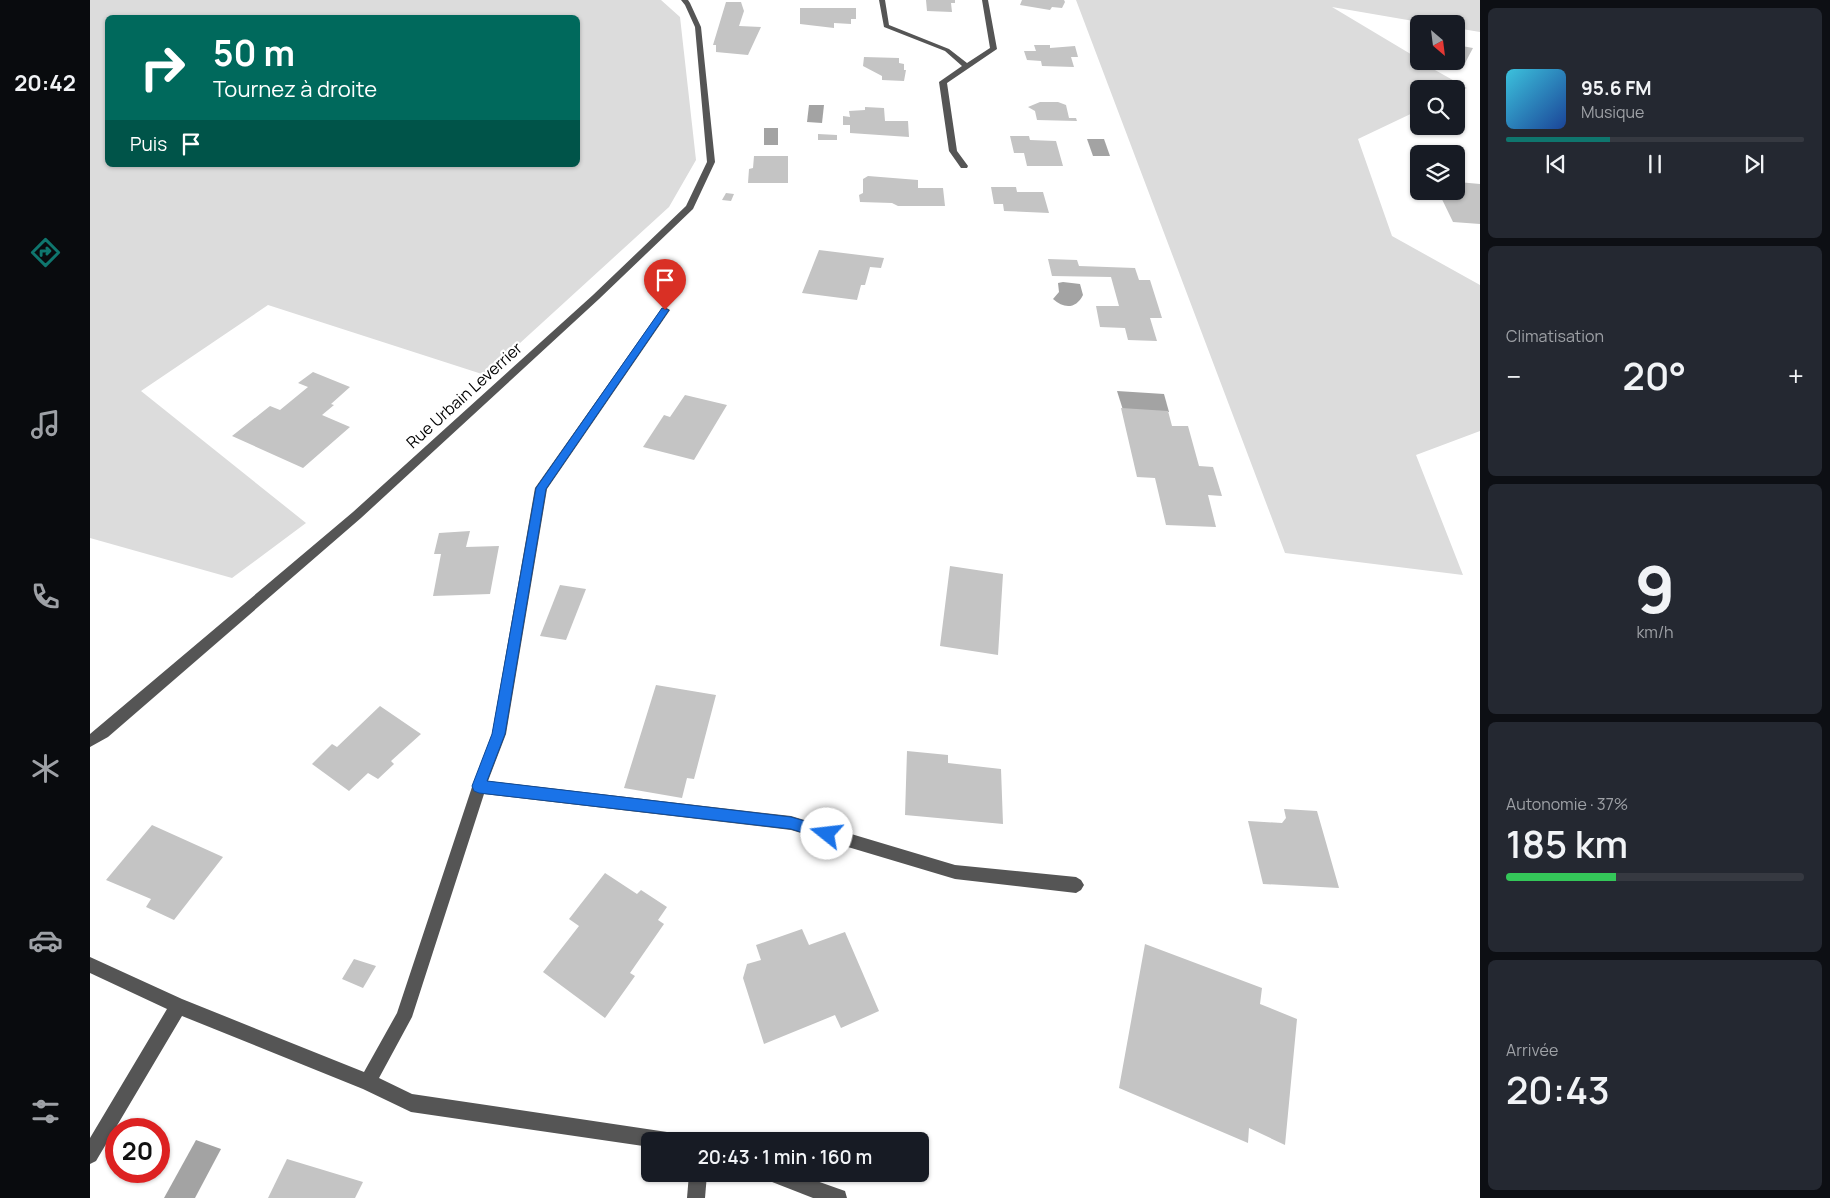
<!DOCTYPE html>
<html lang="fr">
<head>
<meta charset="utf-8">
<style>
  :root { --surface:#171b24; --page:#242831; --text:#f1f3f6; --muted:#9ea1a6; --line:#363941; --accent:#0f766e }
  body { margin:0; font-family:Manrope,sans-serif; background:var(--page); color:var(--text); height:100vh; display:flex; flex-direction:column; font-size:19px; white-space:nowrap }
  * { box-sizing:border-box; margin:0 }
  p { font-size:16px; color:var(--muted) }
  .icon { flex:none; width:28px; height:28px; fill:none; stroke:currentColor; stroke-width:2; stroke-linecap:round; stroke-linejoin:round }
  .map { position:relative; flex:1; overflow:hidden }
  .side { display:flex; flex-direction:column; gap:8px; padding:8px; background:#0d0f14; width:350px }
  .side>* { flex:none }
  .banner { position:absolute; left:15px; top:15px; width:475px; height:152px; border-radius:8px; box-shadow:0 1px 4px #0004; background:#00695c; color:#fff; overflow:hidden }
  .needle { width:32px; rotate:152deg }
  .controls { position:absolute; left:1320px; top:15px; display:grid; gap:10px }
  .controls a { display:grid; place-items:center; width:55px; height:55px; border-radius:8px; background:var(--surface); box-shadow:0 1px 4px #0004; font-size:25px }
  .speed { position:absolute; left:15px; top:1118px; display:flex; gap:10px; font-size:25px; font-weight:700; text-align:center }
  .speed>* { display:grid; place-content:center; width:65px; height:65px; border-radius:50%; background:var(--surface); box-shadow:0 1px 4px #0004; line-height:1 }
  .speed .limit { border:8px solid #d22; background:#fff; color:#111 }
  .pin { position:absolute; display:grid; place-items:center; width:42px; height:42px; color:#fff; margin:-51px -21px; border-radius:50% 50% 50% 0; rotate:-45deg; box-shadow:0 0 5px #0007 }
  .pin .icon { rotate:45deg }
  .me { position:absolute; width:55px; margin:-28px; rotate:286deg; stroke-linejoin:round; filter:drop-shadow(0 0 4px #0008) }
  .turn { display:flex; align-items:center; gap:18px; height:105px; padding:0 25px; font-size:22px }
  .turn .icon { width:65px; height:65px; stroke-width:2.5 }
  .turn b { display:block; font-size:35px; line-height:42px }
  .then { display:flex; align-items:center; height:48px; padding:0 25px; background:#0003; gap:10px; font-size:19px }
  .big { font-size:38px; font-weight:600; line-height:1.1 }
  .side .widget { flex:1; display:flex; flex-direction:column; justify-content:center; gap:8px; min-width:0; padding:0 18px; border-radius:8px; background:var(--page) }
  .side .dial { align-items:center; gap:0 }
  .dial b { font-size:65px; line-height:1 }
  .song { display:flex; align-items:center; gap:15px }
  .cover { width:60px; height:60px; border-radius:8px; background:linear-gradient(135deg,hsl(190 70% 55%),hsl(220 70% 35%)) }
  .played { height:5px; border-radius:2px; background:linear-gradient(90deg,var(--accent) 35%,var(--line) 35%) }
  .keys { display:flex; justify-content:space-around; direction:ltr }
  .heat { display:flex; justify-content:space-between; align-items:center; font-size:28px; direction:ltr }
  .charge { height:8px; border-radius:4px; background:linear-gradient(90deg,#34c759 37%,var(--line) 0) }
  .trip { position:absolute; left:551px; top:1132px; width:288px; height:50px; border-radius:8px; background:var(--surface); box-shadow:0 1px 4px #0004; font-weight:600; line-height:50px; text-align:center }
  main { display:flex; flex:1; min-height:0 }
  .tabs { display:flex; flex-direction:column; width:90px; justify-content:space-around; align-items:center; background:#090b0e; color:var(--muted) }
  .tabs .icon { width:35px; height:35px }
  .tabs .current { color:var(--accent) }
  .tabs b { font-size:22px; color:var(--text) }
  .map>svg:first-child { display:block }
  .green { fill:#dcdcdc; fill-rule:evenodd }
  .water { fill:#a3a3a3 }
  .building { fill:#c4c4c4 }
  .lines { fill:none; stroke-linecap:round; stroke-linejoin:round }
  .minor { fill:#555; fill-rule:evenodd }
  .route { fill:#1a73e8; stroke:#114b97 }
  .labels { text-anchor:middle; stroke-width:4.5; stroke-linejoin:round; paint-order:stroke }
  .street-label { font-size:16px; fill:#000; stroke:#fff }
</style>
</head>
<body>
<main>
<nav class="tabs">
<b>20:42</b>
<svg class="icon current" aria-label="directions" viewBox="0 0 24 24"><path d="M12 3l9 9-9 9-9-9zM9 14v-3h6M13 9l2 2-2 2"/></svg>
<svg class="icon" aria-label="music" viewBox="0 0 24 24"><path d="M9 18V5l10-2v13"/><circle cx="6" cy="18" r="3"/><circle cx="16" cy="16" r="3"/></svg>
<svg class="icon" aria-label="phone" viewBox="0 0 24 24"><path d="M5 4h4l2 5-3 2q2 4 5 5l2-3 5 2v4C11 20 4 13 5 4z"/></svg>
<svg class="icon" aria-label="climate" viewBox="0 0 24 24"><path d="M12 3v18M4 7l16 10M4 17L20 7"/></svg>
<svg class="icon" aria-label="car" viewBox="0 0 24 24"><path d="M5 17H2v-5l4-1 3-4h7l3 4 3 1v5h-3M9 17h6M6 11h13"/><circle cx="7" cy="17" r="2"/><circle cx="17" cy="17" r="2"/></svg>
<svg class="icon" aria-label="filters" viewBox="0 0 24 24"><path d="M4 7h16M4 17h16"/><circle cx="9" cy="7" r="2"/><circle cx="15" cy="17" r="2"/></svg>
</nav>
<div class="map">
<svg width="1390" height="1198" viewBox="0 0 1390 1198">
  <rect width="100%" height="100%" fill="#fff"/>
  <!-- green -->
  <g class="green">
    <path d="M0 0H571L590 17 606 160 579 207 395 375 178 305 51 391 216 523 142 578 0 538ZM18 18H488V165H18Z"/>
    <path d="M986 0H1390V32L1366 28V24H1341L1242 7 1329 59V61L1377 88 1366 93V89H1329V110L1268 139 1302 236 1390 285V431L1326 455 1373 575 1195 553Z"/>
  </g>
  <!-- water -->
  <g class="water">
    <path d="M719 105H734L732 123 717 122Z"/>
    <rect x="674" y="128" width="14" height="17"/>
    <path d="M997 139H1014L1020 156H1003Z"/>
    <path d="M973 282 990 284 993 295C986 309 974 309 963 299L969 292 968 283Z"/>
    <path d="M1027 391 1074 394 1079 412 1033 410Z"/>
    <path d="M106 1140 131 1149 105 1198H74Z"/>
  </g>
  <!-- building -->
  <g class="building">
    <path d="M836 0H865V3H861L862 12 837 11Z"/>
    <path d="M932 0H974L975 2 972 8 962 7 960 10 930 5Z"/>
    <path d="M636 2H651L654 11 649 26 671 27 658 55 626 52V45H623Z"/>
    <path d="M710 8H766V19H761V24L744 23V28L710 24Z"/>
    <path d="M944 45H960V48L985 46 988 57H981L984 67 952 66 951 61 937 60 934 51H946Z"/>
    <path d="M1366 45 1383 48 1374 65 1361 62 1366 61Z"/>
    <path d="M774 57 809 58V63L814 64V70H816L814 81 792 80V76L773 66Z"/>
    <path d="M950 102H968L976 105 979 118H986L987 121 947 120 945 111 938 107Z"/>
    <path d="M775 107 794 108 795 121H818L819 137 760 133V125H753V116L760 117 759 111 775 110Z"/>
    <path d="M728 134 747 135V140H728Z"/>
    <path d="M920 136H939L940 140 966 141 973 166H937L934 153H924Z"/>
    <path d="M664 156H698V183H658L659 169 663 168Z"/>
    <path d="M778 176 828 180V188H853L855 206H808L802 203 770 202 769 195 773 193V179Z"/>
    <path d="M1366 178 1368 182 1390 184V224L1363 222 1348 191H1366Z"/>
    <path d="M901 187H926L927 192H953L959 213 914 211 913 204H904Z"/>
    <path d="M636 193 644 194 641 201 632 200Z"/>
    <path d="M729 250 794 258 791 268 780 267 775 285H771L767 300 712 293Z"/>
    <path d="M958 259 987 260 989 266 1045 268 1049 280H1060L1072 318H1060L1067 341 1038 340 1035 328 1010 327 1006 306H1029L1021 277 962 276Z"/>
    <path d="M223 372 260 387 241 404 244 405 232 415 260 427 213 468 142 436 180 406 190 410 218 387 208 383Z"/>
    <path d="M595 395 637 405 604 460 553 447 574 415 580 417Z"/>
    <path d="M1031 408 1078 411 1082 426H1098L1109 466 1123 467 1132 496 1118 495 1126 527 1076 525 1065 478 1047 477Z"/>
    <path d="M380 531 376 547 409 546 400 594 343 596 351 554H344L349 533Z"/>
    <path d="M860 566 913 574 908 655 850 646Z"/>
    <path d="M470 585 496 589 476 640 450 636Z"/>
    <path d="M566 685 626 695 604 779 597 778 592 798 534 788Z"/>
    <path d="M290 706 331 734 301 761 304 764 288 779 278 773 259 791 222 764 242 744 247 747Z"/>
    <path d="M817 751 858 755V763L911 769 913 824 815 815Z"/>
    <path d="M1194 809 1227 811 1249 888 1173 884 1158 821 1192 823 1196 818Z"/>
    <path d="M62 825 133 857 84 920 56 907 61 899 16 880Z"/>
    <path d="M515 873 547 894 551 890 577 907 568 920 574 924 540 973 545 976 515 1018 453 972 489 926 479 919Z"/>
    <path d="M712 929 719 945 755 932 789 1011 751 1028 745 1015 674 1044 653 978 657 964 671 960 666 945Z"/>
    <path d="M1055 944 1172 988 1170 1004 1207 1019 1195 1145 1159 1128 1158 1143 1029 1088Z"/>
    <path d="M264 959 286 966 273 988 252 979Z"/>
    <path d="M197 1159 273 1182 265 1198H178Z"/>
  </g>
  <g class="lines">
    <!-- minor -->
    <g class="minor">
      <path d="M591 0H598L600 3 611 27 625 162 603 209 509 299 271 518 18 737 0 747V734L263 512 503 295 596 206 617 162 605 27 595 5Z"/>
      <path d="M789 0H795L799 25 859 49 877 63 900 48 892 0H898L907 49 857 83 867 151 878 166 877 168H871L859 151 849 82 872 66 855 51 794 27Z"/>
      <path d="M575 307 580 310 457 489 416 734 398 781 701 816 865 865 986 877 991 880 994 885 991 890 986 893 865 879 701 830 394 794 322 1017 289 1078 322 1094 577 1132 583 1135 586 1141H560V1147L321 1112 273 1089 92 1016 6 1161 0 1164V1138L77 1009 0 973V957L92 999 274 1072 307 1013 382 787 402 734 445 488 572 308Z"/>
      <path d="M599 1174H617L615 1198H597Z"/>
      <path d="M674 1174H707L755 1191 757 1198H723L677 1180Z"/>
    </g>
  </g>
  <!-- route -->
  <path class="route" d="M572 308 579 310 456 489 415 734 397 781 701 817 742 829 744 834 742 838 737 840 701 829 389 793 384 791 382 786 402 734 446 488Z"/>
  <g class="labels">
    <!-- street labels -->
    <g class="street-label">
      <text transform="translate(374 395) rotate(-42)" y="6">Rue Urbain Leverrier</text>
    </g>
  </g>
</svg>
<div class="controls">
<a><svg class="needle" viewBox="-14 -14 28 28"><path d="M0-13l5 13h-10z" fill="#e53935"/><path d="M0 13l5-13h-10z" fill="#9ea1a6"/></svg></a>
<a><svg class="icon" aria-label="search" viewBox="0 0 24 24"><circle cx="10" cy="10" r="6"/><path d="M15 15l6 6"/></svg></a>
<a><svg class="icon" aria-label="layers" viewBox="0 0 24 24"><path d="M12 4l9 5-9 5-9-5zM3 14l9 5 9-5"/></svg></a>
</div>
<div class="speed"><div class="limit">20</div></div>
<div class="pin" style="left:575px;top:310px;background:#d93025"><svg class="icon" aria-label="arrive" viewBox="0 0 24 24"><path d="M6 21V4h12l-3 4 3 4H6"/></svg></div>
<svg class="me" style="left:737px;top:834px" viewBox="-20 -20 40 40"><circle r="19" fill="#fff"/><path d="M0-13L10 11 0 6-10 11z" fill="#1a73e8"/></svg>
<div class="trip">20:43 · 1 min · 160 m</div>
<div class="banner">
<div class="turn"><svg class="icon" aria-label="right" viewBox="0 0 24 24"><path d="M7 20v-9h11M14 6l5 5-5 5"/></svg><div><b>50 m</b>Tournez à droite</div></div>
<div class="then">Puis<svg class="icon" aria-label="arrive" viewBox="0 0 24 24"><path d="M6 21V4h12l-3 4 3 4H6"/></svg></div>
</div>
</div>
<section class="side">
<div class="widget">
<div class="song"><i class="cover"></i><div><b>95.6 FM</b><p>Musique</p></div></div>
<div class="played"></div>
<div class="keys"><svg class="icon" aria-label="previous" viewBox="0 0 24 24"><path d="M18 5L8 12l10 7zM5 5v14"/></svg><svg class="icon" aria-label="pause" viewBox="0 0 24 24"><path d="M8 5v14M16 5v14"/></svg><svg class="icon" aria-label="next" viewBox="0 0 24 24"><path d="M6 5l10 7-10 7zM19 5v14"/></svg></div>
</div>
<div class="widget"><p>Climatisation</p>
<div class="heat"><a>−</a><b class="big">20°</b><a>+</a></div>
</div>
<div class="widget dial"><b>9</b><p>km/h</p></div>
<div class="widget"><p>Autonomie · 37%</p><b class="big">185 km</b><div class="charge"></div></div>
<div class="widget"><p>Arrivée</p><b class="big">20:43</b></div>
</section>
</main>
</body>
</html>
